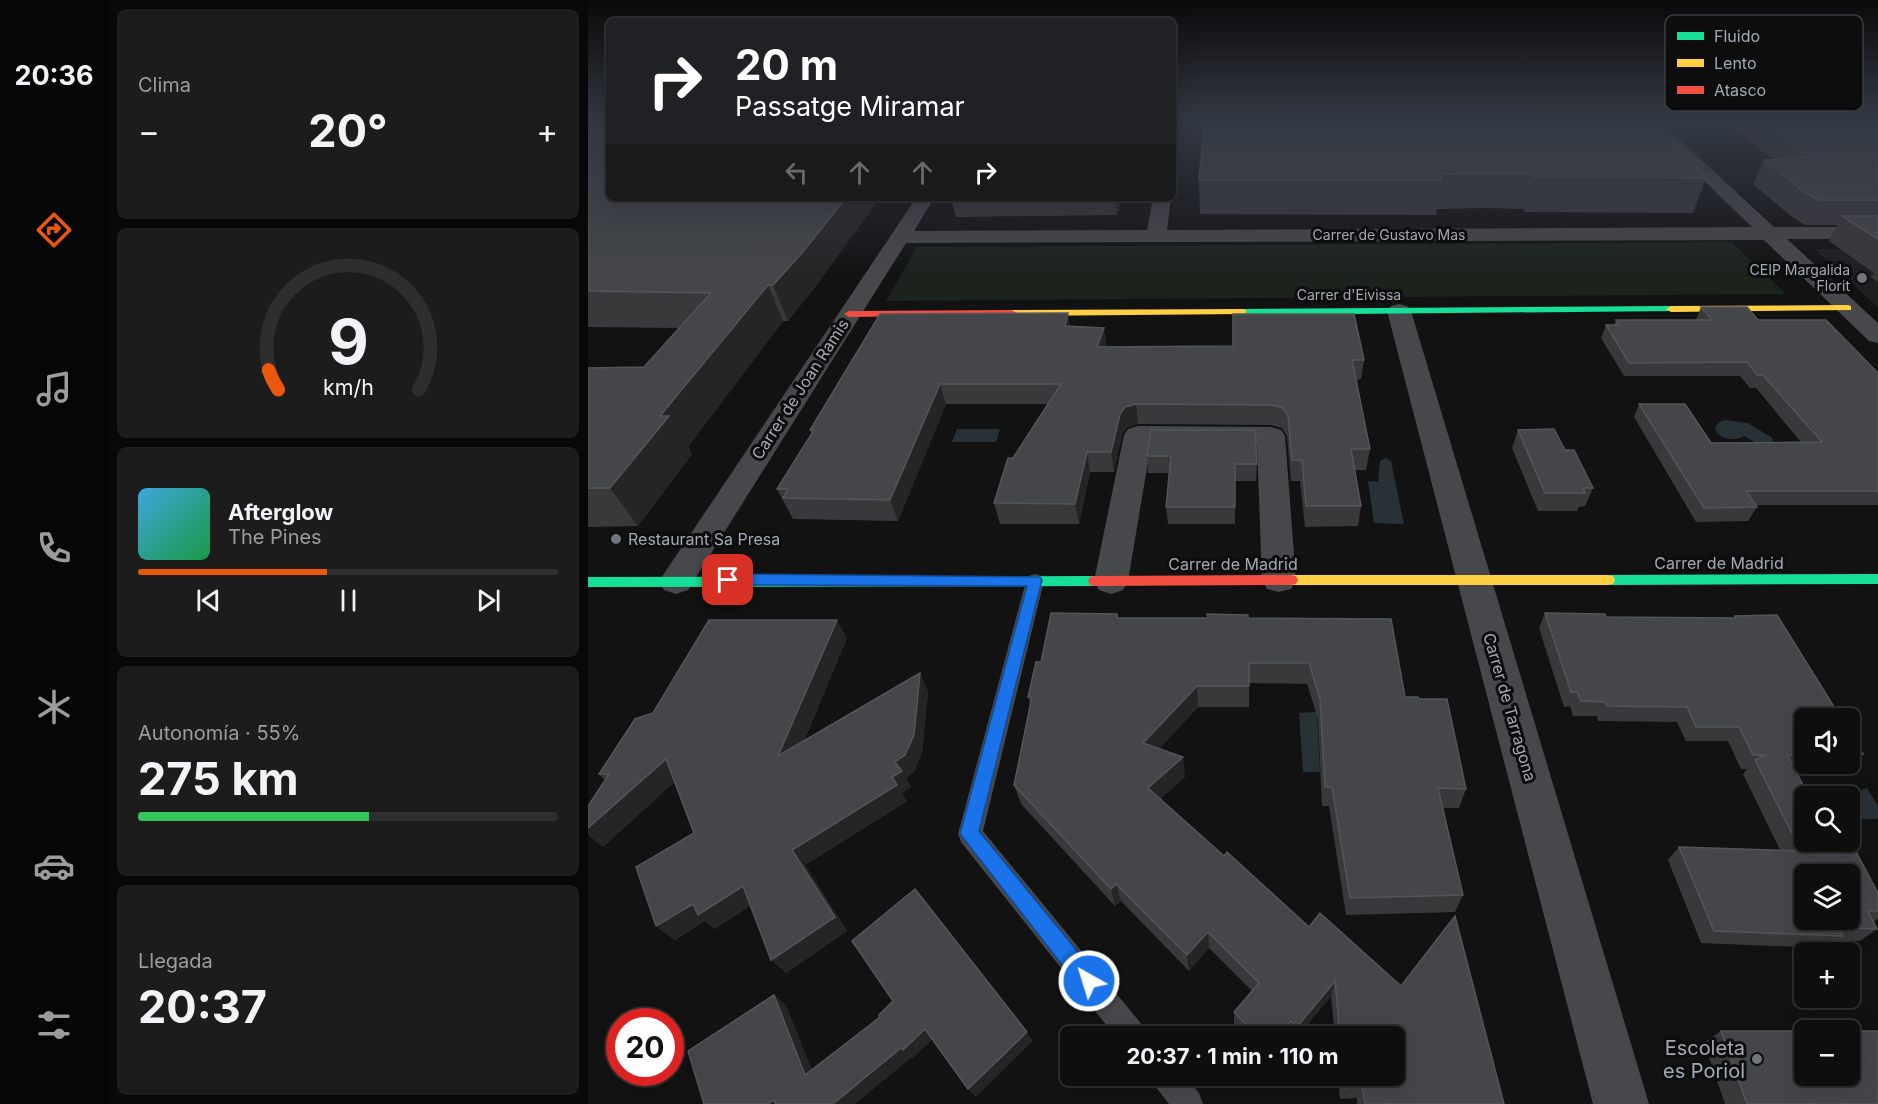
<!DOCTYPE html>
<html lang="es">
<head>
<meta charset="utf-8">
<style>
  :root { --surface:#0e0e0e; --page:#1c1c1c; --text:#f1f3f6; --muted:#9b9c9e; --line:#2e2e2e; --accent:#ea580c }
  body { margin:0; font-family:Inter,sans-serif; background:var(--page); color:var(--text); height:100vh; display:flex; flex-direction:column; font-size:22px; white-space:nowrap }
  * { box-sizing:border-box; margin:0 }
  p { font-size:20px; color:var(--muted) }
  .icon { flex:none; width:33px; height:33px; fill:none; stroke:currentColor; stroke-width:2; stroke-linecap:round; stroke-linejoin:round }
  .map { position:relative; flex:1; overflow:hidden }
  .drawer { display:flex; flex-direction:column; gap:9px; padding:9px; background:#080808; width:480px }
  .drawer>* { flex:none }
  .banner { position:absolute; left:18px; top:18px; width:570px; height:183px; border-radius:9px; box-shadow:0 6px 24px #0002,0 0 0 2px var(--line); background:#202124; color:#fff; overflow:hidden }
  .fabs { position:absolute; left:1206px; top:708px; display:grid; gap:12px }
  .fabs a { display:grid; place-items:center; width:66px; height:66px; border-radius:9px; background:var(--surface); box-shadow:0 6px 24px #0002,0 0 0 2px var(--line); font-size:30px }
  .speed { position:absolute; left:18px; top:1008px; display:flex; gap:12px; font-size:30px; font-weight:700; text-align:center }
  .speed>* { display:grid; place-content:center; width:78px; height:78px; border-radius:50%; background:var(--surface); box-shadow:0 6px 24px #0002,0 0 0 2px var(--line); line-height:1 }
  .speed .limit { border:9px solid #d22; background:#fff; color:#111 }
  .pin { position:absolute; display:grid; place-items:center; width:51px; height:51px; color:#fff; margin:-26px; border-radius:12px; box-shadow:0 3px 9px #0006 }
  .me { position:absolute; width:66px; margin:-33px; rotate:321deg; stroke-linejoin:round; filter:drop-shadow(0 0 4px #0008) }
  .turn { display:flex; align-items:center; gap:21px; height:126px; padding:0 30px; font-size:27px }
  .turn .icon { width:78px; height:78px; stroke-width:2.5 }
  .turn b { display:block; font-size:42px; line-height:51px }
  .lanes { display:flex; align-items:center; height:57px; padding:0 30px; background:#0003; justify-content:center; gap:30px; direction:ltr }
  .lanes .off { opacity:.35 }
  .big { font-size:45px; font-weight:700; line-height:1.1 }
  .drawer .tile { flex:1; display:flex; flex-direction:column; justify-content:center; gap:9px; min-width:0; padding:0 21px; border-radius:9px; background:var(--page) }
  .drawer .dial { align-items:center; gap:0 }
  .dial svg { height:156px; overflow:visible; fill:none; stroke:var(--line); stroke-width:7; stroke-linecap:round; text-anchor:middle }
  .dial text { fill:var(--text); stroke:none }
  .song { display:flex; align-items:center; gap:18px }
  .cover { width:72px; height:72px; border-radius:9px; background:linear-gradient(135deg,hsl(200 70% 55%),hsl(140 70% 35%)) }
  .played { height:6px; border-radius:3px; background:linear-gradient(90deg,var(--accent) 45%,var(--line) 45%) }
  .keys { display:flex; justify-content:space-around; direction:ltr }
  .heat { display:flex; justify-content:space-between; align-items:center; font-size:33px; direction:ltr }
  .charge { height:9px; border-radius:4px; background:linear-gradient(90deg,#34c759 55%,var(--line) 0) }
  .trip { position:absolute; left:472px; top:1026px; width:345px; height:60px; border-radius:9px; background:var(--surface); box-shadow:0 6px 24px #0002,0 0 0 2px var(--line); font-weight:700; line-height:60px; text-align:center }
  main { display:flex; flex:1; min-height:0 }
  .dock { display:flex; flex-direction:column; width:108px; justify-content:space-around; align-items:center; background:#060606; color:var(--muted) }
  .dock .icon { width:42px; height:42px }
  .dock .current { color:var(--accent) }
  .dock b { font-size:27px; color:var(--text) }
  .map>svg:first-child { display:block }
  .built { fill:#1f1f21 }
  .green { fill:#1c231d }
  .water { fill:#283136 }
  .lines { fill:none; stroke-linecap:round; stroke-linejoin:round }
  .lane { fill:#47484b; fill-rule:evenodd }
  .street { fill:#47484b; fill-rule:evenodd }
  .fast { fill:#16e098; fill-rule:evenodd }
  .slow { fill:#ffcf43; fill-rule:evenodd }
  .jam { fill:#f24e42; fill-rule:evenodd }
  .wall { fill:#39393c }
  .shaded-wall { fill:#252526 }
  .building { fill:#444649; stroke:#53555a; stroke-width:1.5; fill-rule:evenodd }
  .route { fill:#1a73e8; stroke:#114b97; stroke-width:1.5 }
  .poi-dot { fill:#70757c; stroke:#0d0d0e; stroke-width:2 }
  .labels { text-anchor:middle; stroke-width:6; stroke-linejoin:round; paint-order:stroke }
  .far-street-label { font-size:14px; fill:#a3aab4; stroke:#0d0d0e }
  .far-poi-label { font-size:14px; fill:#a3aab4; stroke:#0d0d0e; text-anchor:end }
  .street-label { font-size:16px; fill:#a3aab4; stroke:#0d0d0e }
  .poi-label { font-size:16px; fill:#a3aab4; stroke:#0d0d0e; text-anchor:start }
  .near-poi-label { font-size:20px; fill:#a3aab4; stroke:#0d0d0e; text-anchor:end }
  .key { fill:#0d0d0e; stroke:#3a3c40; stroke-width:1.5 }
  .key-label { font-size:16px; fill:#a3aab4 }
</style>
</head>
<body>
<main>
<nav class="dock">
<b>20:36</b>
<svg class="icon current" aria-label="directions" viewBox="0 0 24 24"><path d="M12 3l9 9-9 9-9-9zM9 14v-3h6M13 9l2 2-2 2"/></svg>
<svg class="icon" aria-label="music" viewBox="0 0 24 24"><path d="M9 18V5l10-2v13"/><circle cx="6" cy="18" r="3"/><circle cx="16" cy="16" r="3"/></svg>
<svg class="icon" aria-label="phone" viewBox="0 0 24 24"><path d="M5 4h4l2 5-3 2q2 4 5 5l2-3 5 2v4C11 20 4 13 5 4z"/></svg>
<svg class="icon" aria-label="climate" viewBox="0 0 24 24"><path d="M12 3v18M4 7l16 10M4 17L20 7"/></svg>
<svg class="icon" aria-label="car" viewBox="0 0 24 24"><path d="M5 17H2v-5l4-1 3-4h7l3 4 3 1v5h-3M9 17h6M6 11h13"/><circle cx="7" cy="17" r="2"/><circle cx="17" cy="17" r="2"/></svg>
<svg class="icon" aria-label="filters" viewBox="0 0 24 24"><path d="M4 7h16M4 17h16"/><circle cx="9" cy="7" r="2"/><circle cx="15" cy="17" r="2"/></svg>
</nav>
<section class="drawer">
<div class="tile"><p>Clima</p>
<div class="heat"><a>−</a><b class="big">20°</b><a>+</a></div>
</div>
<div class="tile dial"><svg viewBox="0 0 100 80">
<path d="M14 69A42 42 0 1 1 86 69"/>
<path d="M14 69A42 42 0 0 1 9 59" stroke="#ea580c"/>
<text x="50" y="56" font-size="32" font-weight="700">9</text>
<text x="50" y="72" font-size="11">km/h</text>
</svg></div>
<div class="tile">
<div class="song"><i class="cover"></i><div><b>Afterglow</b><p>The Pines</p></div></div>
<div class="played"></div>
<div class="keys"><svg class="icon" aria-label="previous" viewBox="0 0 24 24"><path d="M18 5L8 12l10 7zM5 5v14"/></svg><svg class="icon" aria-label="pause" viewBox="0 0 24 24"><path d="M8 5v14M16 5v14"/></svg><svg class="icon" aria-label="next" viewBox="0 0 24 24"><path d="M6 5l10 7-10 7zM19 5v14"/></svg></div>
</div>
<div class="tile"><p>Autonomía · 55%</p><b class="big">275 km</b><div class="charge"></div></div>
<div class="tile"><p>Llegada</p><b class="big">20:37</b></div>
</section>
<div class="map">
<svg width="1290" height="1104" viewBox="0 0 1290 1104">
  <rect width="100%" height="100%" fill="#121213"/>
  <!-- built -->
  <path class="built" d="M1226 249 1290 250V307Z"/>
  <!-- green -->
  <path class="green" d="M1144 242 1198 294 298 301 329 247Z"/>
  <!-- water -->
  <g class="water">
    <path d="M1137 420 1160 423 1184 438 1185 442 1170 444 1156 436C1146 442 1131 440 1127 428L1131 422Z"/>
    <path d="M369 429H412L408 442H364Z"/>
    <path d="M798 458 803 461 816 524 786 523 780 481 790 482 792 461Z"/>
    <path d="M729 712 732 772H715L711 713Z"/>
    <path d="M1279 788 1290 806V819H1262V796H1254Z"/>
  </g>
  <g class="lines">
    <!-- lane -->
    <g class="lane">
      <path d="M447 574 454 576 456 581 395 831 555 1026 559 1036H527L373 842 370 834 438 581 440 576Z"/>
      <path d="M562 1076H596L611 1093 615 1104H581L567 1086Z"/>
    </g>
    <!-- street -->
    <g class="street">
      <path d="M1053 120H1070L1186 227H1290V239H1199L1290 323V343L1281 341 1176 240 318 243 100 590 88 594 76 590 71 581 328 198H346L326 231 559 230 565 198H583L579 230 1164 227Z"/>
      <path d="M811 304 819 306 823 311 1061 1104H1005L799 311 803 306Z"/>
      <path d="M550 426 683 427 693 430 697 436 708 580 703 589 691 592 679 589 674 580 669 444H563L540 581 535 590 523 594 511 590 506 581 536 435 540 429Z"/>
    </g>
    <!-- fast -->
    <g class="fast">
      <path d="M1083 306 1088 309 1086 311 655 315 650 312 655 309Z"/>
      <path d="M1290 574V584L1020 585 1015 584 1013 580 1015 576 1020 575Z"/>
      <path d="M507 576 512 577 514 581 512 585 507 586 0 587V577Z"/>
    </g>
    <!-- slow -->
    <g class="slow">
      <path d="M1260 305 1263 306V310L1083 312 1078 309 1083 306Z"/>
      <path d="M655 309 658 310V314L424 316 419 313 424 310Z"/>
      <path d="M703 575H1020L1025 576 1027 580 1025 584 1020 585H703L698 584 696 580 698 576Z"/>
    </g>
    <!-- jam -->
    <g class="jam">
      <path d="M424 310 429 313 427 315 261 317 256 314 261 311Z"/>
      <path d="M703 575 708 576 710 580 708 584 703 585 507 586 502 585 500 581 502 577 507 576Z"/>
    </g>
  </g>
  <!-- wall -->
  <g class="wall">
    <path d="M0 120 21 198H292L227 287 200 321H195L100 447 104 454 50 526 0 527V368L56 367 91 328 0 327Z"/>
    <path d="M617 120 1118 178 1105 213 937 212 935 209 900 208 849 209 848 215 612 214 611 180Z"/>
    <path d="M1135 120H1290V282L1283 277 1286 273 1241 241 1249 225H1217L1203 216 1165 184 1176 160H1185Z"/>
    <path d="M363 198H534L529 215 368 217Z"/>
    <path d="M1113 307 1170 320 1290 373V505H1167L1169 507 1160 521 1108 522 1046 417 1051 404 1123 443 1213 442 1168 388H1162L1152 376H1036L1013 338 1018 325H1026L1028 320H1108Z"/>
    <path d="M482 326 519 347 776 360 773 379 768 380 782 449 778 470H766L773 506 770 526 717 527 712 481H703L699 436 694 428 683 425 550 424 539 427 534 434 526 472H502L491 524H412L406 503 425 458 460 404H358L310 521 205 519 189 489 224 435 222 430Z"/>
    <path d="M563 430 669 464 668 481H647V524H580L578 507 582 473H560L559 456Z"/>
    <path d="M930 430 977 450 1005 488 997 506 991 507 989 511H950L924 448Z"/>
    <path d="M957 613 1018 617 1146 618 1147 616 1216 718V764H1262V732L1275 754 1261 768 1206 769 1216 842 1290 893V919L1285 922 1289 929 1272 941 1249 940 1238 948 1113 943 1080 860 1091 847 1192 850 1155 774 1159 769H1153L1140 741H1098L1089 722 1010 721 1009 716H985L982 706 976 707 951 628Z"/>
    <path d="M529 614 530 618H660L817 697 831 699 878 789 871 808H855L875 895 867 912 758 915 741 806H734L730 719 719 684 661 683V707H610L571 749 597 777 572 799 916 1104H769V1098L752 1099 750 1076H807V1036H747L743 996 710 1036H703L701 1034 699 1036H656L646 1026V1012L664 991 621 948 601 971 533 901 527 906 433 804 426 785 442 703 440 697 453 662Z"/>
    <path d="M259 638 216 741 340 691 334 752 326 772 318 778 323 787 314 793 319 801 217 865 259 931 198 973 162 906 126 929 117 921 87 940 68 926 106 833 86 782 15 847 17 780 11 774 65 713Z"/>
    <path d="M1133 1031 1290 1104H1137L1116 1043Z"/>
  </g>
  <!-- shaded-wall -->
  <g class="shaded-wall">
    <path d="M258 198H292L227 287 200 321 185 285Z"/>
    <path d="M528 198H534L529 215Z"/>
    <path d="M180 285 195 321 100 447 104 454 50 526 22 488 72 416Z"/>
    <path d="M480 313 483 332 477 326Z"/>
    <path d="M516 328 519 347H509Z"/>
    <path d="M352 384 358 404 310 521 302 500Z"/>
    <path d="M548 404 550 424 539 427 534 434 526 472 523 452 532 414 537 407Z"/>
    <path d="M499 452 502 472 491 524 487 504Z"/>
    <path d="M249 620 259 638 202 773 190 756Z"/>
    <path d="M332 673 340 691 334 752 326 772 318 778 323 787 314 793 319 801 217 865 259 931 198 973 183 960 204 850 304 777 307 762Z"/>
    <path d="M609 686 610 707 558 763 555 743Z"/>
    <path d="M595 757 597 777 562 807 560 788Z"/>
    <path d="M78 759 93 776 15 847 0 835V828Z"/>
    <path d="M528 884 533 901 527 906 523 889Z"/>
    <path d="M155 886 170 901 126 929 117 921 87 940 68 926 105 904Z"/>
    <path d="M620 932 621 948 601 971 599 955Z"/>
    <path d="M747 981 743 996 710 1036H708L709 1027Z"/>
    <path d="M186 995 198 1005 230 1084 217 1075Z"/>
    <path d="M703 1021 701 1034 699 1036H690Z"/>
    <path d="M337 1029 346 1038 324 1059 323 1058 267 1104H245Z"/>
    <path d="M439 1032 445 1041 388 1097 380 1089Z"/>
  </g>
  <!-- building -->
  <g class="building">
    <path d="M0 120H21V198H258L214 253 185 285H180L72 416H81L22 488H0V368L56 367 123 293 0 291Z"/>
    <path d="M617 120H1057L1083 142 1118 178 946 177 944 174 907 173 852 174 854 180H611Z"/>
    <path d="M1172 120H1290V200H1229L1215 191 1176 160 1223 157Z"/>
    <path d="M1254 216H1290V239Z"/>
    <path d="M1113 307H1159L1170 320H1238L1290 373V491H1158L1169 507 1116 508 1051 404H1097L1123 443 1234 442 1175 375H1169L1159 362 1041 363 1018 325H1031L1028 320H1124Z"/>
    <path d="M480 313 477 326 516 328 509 347 645 346V314H766L776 360H764L782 449H763L773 506H718L714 460H704L700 416 695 408 684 405 548 404 537 407 532 414 523 452H499L487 504 406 503 420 458H425L473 384H352L302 500 195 498 200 489H189L226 430H222L292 314Z"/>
    <path d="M966 429 977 450H986L1005 488H995L997 493H957L930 430Z"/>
    <path d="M563 430H667L669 464H647V507H578L583 456H559Z"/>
    <path d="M463 613 529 614V618H620L619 614 660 615V618L803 619 817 697H830L831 699H859L878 789 850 788 875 895 762 898 744 787H737L732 699 721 663H661V686H609L555 743 595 757 560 788 636 856 639 852 721 927 732 913 813 986 867 916 916 1104H777L774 1086 756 1088 755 1076H807V1036H752L747 981 709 1027 703 1021 690 1036H669L646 1012 671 983 620 932 599 955 528 884 523 889 426 785 444 697H440L448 662H453Z"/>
    <path d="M957 613 1017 614 1018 617 1148 618 1147 616 1189 615 1253 718H1216V755H1199L1221 796H1216V842H1262V840L1290 893V911H1280L1289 929 1251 928 1255 936 1126 931 1091 847 1213 851 1167 760 1177 755H1165L1151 727H1108L1099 707 1019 706 1017 702 993 701 989 692H983ZM1216 874H1262V920H1216Z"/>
    <path d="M121 620H249L190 756 332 673 326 735 317 755 307 762 314 771 304 777 309 785 204 850 247 917 183 960 155 886 110 915 105 904 68 926 48 867 106 833 78 759 0 828V806L21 774H11L47 719 65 713Z"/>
    <path d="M1262 732 1275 754H1262Z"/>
    <path d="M327 889 439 1032 380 1089 337 1029 315 1050 313 1048 245 1104H187L186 1100 181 1104H116L100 1051 186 995 217 1075 292 1017 291 1015 305 1001 264 941Z"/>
    <path d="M1133 1031H1216V1076H1262V1031H1290V1104H1159Z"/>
  </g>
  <!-- sky -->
  <linearGradient id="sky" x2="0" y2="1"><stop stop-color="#0a0a0a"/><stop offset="0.44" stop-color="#333944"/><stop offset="1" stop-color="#333944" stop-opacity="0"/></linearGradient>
  <rect width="1290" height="275" fill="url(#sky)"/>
  <!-- route -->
  <path class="route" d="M140 574 452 577 454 580 391 831 508 974 511 981 508 989 501 992 493 989 372 834 439 586 140 585 132 580Z"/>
  <!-- markers -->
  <g class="poi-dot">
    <circle cx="1274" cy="278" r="6"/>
    <circle cx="28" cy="539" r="6"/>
    <circle cx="1169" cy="1059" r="6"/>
  </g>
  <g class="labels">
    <!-- far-street labels -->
    <g class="far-street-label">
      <text x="801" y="240">Carrer de Gustavo Mas</text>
      <text x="761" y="300">Carrer d'Eivissa</text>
    </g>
    <!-- far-poi labels -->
    <g class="far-poi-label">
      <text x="1262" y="275">CEIP Margalida<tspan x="1262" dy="16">Florit</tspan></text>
    </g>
    <!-- street labels -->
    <g class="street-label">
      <text transform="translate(212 389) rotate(-57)" y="6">Carrer de Joan Ramis</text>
      <text x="1131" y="569">Carrer de Madrid</text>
      <text x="645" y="570">Carrer de Madrid</text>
      <text transform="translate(922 707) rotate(74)" y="6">Carrer de Tarragona</text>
    </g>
    <!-- poi labels -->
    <g class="poi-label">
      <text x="40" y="545">Restaurant Sa Presa</text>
    </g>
    <!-- near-poi labels -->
    <g class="near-poi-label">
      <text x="1157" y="1055">Escoleta<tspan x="1157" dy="23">es Poriol</tspan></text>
    </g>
  </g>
  <!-- legend -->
  <rect x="1077" y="15" width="198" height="96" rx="9" class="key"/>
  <rect x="1089" y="32" width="27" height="8" fill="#16e098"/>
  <rect x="1089" y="59" width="27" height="8" fill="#ffcf43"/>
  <rect x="1089" y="86" width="27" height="8" fill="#f24e42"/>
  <g class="key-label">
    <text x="1126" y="42">Fluido</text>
    <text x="1126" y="69">Lento</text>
    <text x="1126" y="96">Atasco</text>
  </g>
</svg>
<div class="fabs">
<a><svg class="icon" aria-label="sound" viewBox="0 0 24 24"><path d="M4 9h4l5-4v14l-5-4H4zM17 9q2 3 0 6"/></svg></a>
<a><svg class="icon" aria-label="search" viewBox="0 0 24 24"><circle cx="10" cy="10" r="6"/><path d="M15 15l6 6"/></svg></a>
<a><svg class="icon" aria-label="layers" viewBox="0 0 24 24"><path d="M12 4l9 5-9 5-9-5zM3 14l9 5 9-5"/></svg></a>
<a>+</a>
<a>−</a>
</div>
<div class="speed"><div class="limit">20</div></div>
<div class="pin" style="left:140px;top:580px;background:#d93025"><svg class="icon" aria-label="arrive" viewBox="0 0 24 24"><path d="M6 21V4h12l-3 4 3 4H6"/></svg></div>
<svg class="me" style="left:501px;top:981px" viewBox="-20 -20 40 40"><circle r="17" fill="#1a73e8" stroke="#fff" stroke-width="3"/><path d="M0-11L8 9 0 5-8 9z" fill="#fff"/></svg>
<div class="trip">20:37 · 1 min · 110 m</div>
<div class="banner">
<div class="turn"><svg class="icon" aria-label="right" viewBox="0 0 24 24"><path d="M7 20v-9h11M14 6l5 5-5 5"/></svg><div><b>20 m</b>Passatge Miramar</div></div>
<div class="lanes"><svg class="icon off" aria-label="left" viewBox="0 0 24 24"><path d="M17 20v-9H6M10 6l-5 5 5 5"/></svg><svg class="icon off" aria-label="ahead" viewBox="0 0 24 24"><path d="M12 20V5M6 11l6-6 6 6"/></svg><svg class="icon off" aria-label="ahead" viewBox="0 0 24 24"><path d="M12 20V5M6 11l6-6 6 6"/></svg><svg class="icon" aria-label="right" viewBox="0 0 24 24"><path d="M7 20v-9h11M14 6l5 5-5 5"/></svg></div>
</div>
</div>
</main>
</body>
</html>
